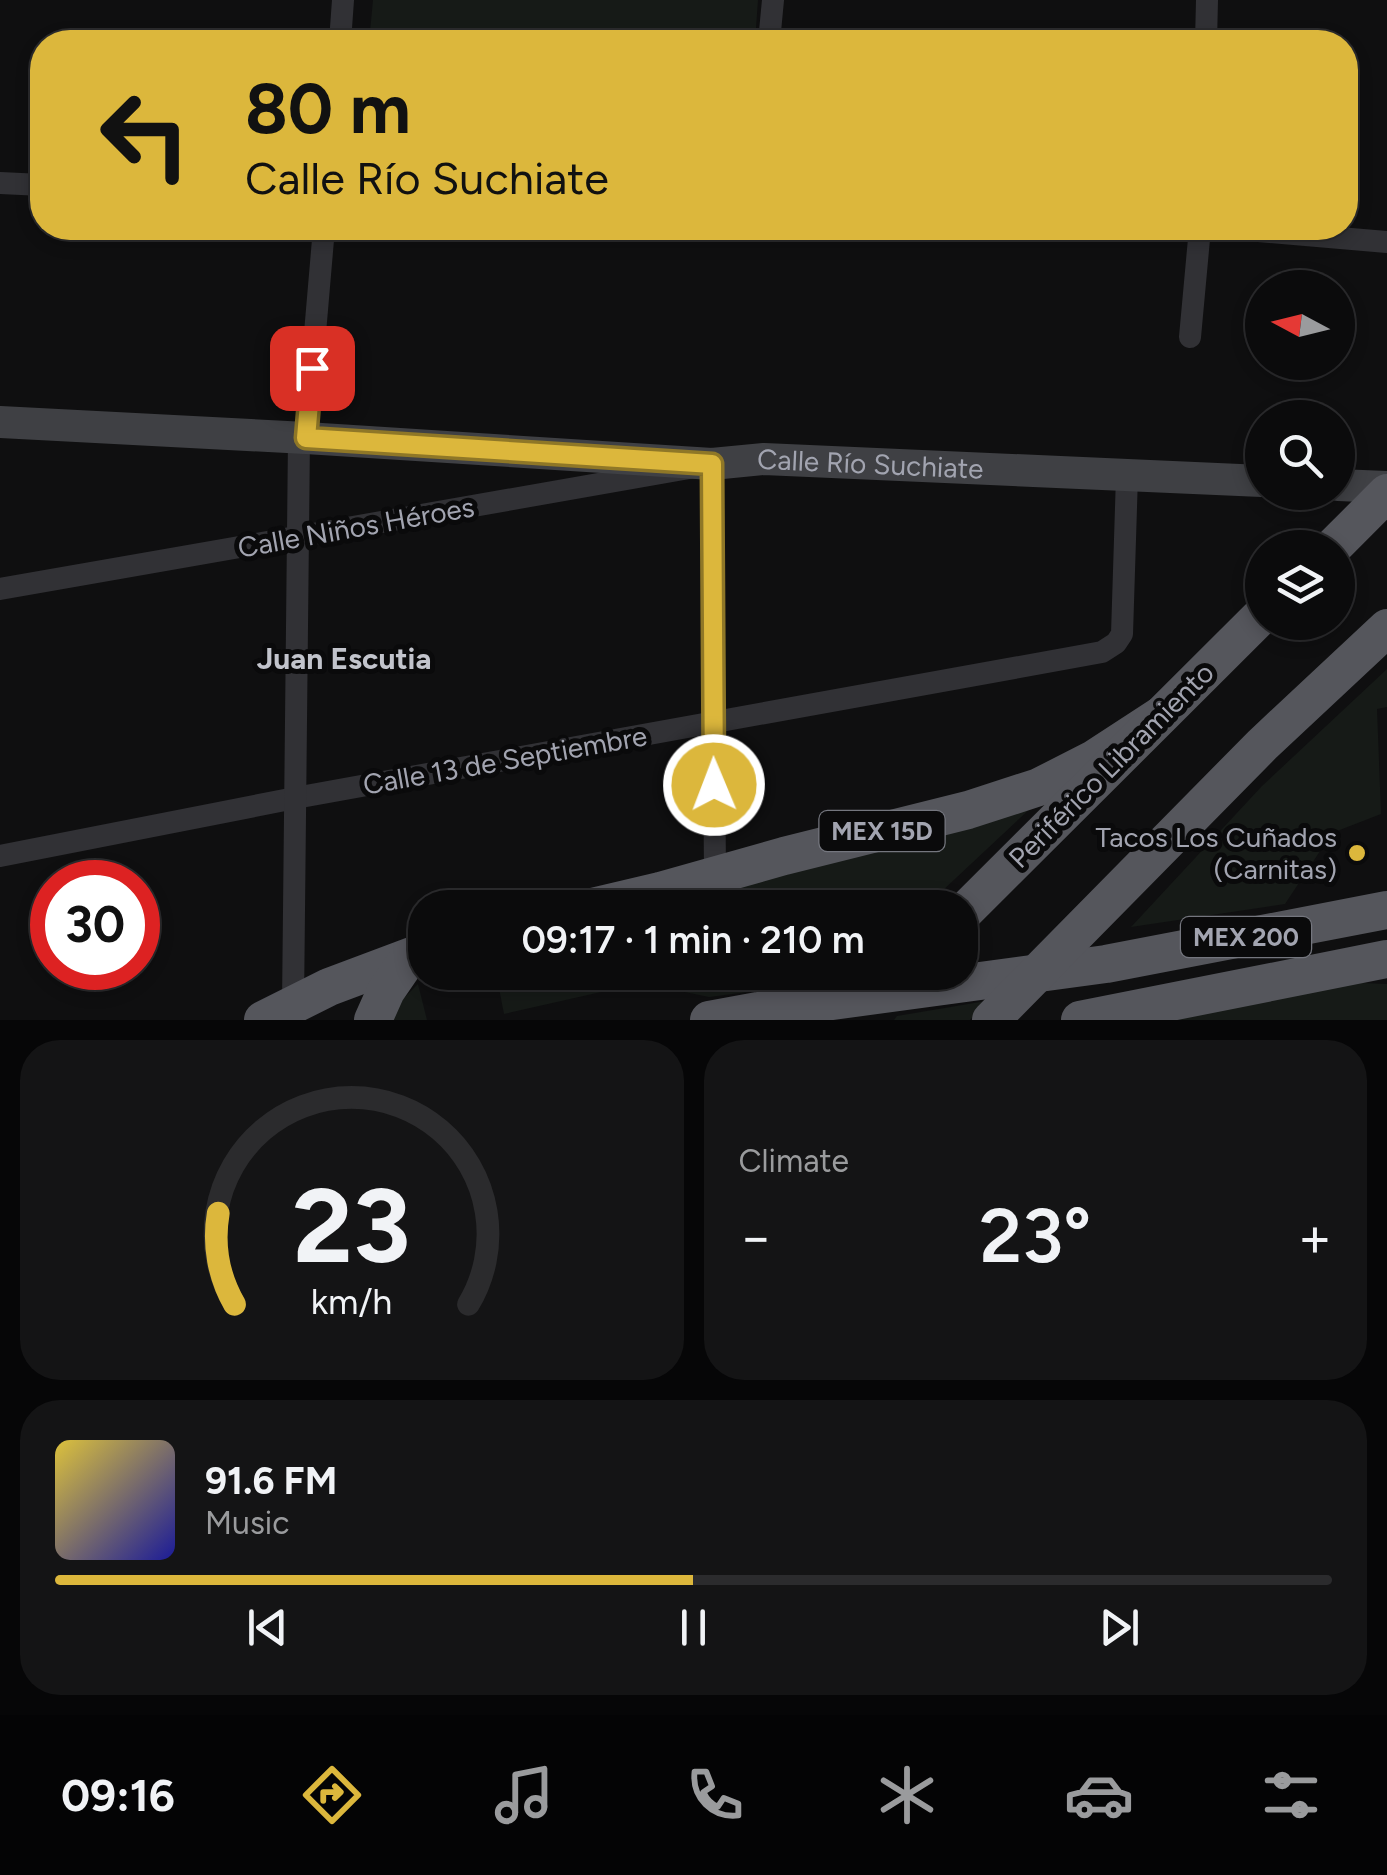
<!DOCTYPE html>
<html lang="en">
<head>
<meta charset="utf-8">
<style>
  :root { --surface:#0b0b0c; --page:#141415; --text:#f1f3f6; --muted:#9a9b9d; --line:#2b2b2d; --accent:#dcb73c }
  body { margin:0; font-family:Figtree,sans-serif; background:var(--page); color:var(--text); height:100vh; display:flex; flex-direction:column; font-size:38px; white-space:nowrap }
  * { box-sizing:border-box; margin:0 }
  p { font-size:32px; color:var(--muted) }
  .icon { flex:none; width:55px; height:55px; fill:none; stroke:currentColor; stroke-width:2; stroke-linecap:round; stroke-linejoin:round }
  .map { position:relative; height:1020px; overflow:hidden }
  .side { display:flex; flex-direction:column; gap:20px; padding:20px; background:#060607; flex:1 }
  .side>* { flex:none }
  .banner { position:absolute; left:30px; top:30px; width:1328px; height:210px; border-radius:40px; box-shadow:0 5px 15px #0003,0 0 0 2px var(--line); background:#dcb73c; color:#111; overflow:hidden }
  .needle { width:65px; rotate:277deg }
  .fabs { position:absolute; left:1245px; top:270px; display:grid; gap:20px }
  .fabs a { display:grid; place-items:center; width:110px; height:110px; border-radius:50%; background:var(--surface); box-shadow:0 5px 15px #0003,0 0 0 2px var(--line); font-size:50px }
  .speed { position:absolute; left:30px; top:860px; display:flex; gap:20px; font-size:50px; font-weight:700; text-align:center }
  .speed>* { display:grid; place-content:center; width:130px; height:130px; border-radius:50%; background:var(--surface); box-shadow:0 5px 15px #0003,0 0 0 2px var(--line); line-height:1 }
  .speed .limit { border:15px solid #d22; background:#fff; color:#111 }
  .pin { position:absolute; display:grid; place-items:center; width:85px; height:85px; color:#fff; margin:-42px; border-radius:20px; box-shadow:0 5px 15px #0006 }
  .me { position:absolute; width:110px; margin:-55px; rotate:359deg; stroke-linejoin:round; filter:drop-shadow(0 0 8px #0008) }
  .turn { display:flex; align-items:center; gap:35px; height:210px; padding:0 50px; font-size:45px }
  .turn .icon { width:130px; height:130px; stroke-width:2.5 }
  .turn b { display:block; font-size:70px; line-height:85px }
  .big { font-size:75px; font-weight:600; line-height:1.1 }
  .side .card { flex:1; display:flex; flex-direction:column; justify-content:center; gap:15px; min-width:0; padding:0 35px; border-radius:40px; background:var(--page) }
  .side .dial { align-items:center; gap:0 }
  .dial svg { height:260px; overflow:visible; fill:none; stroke:var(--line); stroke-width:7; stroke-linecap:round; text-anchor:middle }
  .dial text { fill:var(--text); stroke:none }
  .song { display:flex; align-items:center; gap:30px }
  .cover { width:120px; height:120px; border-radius:15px; background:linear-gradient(135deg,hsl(50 70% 55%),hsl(240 70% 35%)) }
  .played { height:10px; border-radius:5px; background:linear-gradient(90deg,var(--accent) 50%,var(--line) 50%) }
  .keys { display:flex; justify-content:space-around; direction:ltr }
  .heat { display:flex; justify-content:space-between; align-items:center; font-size:55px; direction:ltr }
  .side .tiles { flex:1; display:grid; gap:20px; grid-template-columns:1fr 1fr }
  .card:last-child { grid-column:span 2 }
  .trip { position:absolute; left:408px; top:890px; width:570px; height:100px; border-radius:40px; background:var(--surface); box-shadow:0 5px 15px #0003,0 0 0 2px var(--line); font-weight:600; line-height:100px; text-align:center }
  .dock { display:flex; height:160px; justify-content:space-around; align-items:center; background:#040405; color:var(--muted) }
  .dock .icon { width:70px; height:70px }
  .dock .selected { color:var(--accent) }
  .dock b { font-size:45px; color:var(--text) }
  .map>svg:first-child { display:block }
  .green { fill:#161a17 }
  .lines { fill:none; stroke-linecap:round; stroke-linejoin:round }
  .minor { stroke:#313135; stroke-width:22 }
  .secondary { stroke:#3f4044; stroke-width:32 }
  .trunk { stroke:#55565c; stroke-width:38 }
  .route-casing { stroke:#8f7727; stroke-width:25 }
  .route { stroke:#dcb73c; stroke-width:18 }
  .poi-dot { fill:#dcb73c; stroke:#0a0a0b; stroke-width:4 }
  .labels { text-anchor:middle; stroke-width:10; stroke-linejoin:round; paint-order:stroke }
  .shield { fill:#0a0a0b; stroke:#74767e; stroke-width:2.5 }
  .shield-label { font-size:25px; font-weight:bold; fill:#a2a4b0 }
  .street-label { font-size:28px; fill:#a2a4b0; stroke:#0a0a0b }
  .poi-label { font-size:28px; fill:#a2a4b0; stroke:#0a0a0b; text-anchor:end }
  .neighbourhood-label { font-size:30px; font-weight:bold; fill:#c2c4cc; stroke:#0a0a0b }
</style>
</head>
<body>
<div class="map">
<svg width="1387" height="1020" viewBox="0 0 1387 1020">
  <rect width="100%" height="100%" fill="#0f0f10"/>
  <!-- green -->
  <g class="green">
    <path d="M373 0H758L755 42H369Z"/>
    <path d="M1387 669V707L1377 709 1381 814 1332 833 1285 904 1131 927 1262 786Z"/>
    <path d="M1034 805 925 907 646 908Z"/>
    <path d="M496 973V972L857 973 850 979 709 997 641 983 504 1014Z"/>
    <path d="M1337 982 1387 984V1020H1173Z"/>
    <path d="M418 984 427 1020H392L403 999Z"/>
    <path d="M986 1001 970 1020H894L897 1016Z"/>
  </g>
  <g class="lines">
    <!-- minor -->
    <g class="minor">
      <path d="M340 42 343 0"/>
      <path d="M769 42 773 0"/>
      <path d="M1206 42 1207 0"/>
      <path d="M0 183 42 185"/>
      <path d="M1223 228 1387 242"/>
      <path d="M1190 337 1200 228"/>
      <path d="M306 438 324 228"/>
      <path d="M0 589 712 464 715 876"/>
      <path d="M0 856 295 798 1102 652 1116 643 1122 634 1127 476"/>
      <path d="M293 1005 299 438"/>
    </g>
    <!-- secondary -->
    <g class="secondary">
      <path id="s1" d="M0 422 306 438 712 464 764 459 1262 481"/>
      <path d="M1338 485 1387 487"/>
    </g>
    <!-- trunk -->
    <g class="trunk">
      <path d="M1332 548 1387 493"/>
      <path d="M588 908 660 891 784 856 968 810 1039 787 1094 759 1160 716"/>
      <path d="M960 916 1262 615"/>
      <path d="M263 1020 329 987 425 951"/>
      <path d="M373 1020 386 991 408 959"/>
      <path d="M709 1020 758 1011 1106 964 1387 910"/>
      <path d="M991 1020 1262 745 1387 628"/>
      <path d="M1080 1020 1387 959"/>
    </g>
  </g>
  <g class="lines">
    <!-- route casing -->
    <g class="route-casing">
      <path id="route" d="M312 368 306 438 712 464 714 785"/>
    </g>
    <!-- route -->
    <use href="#route" class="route"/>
  </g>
  <!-- markers -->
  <circle class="poi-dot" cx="1357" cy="853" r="10"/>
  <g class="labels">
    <!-- shield labels -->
    <g class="shield">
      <rect x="819.5" y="811" width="125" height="40" rx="8"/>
      <rect x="1181" y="917" width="130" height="40" rx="8"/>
    </g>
    <g class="shield-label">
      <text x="882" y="840">MEX 15D</text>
      <text x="1246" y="946">MEX 200</text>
    </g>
    <!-- street labels -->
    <g class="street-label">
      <text dy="10" stroke="none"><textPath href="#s1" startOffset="872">Calle Río Suchiate</textPath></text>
      <text transform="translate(356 527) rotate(-10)" y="10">Calle Niños Héroes</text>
      <text transform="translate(505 760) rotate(-10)" y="10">Calle 13 de Septiembre</text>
      <text transform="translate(1111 765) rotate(-45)" y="10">Periférico Libramiento</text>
    </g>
    <!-- poi labels -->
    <g class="poi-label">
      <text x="1337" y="847">Tacos Los Cuñados<tspan x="1337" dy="32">(Carnitas)</tspan></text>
    </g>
    <!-- neighbourhood labels -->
    <g class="neighbourhood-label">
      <text x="344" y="669">Juan Escutia</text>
    </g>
  </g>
</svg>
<div class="fabs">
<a><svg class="needle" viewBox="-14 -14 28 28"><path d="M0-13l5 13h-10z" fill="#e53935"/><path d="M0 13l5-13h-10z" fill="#9a9b9d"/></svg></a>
<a><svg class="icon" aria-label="search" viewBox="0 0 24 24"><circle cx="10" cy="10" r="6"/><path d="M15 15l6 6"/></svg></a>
<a><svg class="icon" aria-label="layers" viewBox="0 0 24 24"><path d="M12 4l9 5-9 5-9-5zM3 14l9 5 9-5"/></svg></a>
</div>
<div class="speed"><div class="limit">30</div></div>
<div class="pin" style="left:312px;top:368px;background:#d93025"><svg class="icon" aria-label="arrive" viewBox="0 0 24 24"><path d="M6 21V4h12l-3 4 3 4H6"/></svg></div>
<svg class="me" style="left:714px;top:785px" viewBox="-20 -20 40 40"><circle r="17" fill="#dcb73c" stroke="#fff" stroke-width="3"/><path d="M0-11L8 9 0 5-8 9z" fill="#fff"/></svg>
<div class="trip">09:17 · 1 min · 210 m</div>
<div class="banner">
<div class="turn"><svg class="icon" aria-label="left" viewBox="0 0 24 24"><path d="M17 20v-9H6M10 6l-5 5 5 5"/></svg><div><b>80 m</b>Calle Río Suchiate</div></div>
</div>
</div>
<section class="side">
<div class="tiles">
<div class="card dial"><svg viewBox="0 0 100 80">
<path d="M14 69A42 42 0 1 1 86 69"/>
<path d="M14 69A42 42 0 0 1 9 41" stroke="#dcb73c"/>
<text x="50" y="56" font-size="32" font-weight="700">23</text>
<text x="50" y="72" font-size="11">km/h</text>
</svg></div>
<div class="card"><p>Climate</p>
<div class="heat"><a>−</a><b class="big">23°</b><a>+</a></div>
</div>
<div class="card">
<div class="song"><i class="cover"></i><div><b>91.6 FM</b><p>Music</p></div></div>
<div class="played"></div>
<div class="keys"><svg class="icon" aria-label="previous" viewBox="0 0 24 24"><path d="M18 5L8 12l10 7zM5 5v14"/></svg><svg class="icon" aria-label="pause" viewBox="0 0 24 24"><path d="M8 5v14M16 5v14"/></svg><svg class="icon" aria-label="next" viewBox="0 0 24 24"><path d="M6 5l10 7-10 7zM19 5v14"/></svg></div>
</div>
</div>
</section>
<nav class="dock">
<b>09:16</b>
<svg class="icon selected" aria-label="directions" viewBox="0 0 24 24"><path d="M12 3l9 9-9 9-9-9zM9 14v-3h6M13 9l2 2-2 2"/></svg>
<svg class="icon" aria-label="music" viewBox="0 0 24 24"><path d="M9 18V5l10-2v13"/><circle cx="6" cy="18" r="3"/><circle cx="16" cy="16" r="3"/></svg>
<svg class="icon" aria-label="phone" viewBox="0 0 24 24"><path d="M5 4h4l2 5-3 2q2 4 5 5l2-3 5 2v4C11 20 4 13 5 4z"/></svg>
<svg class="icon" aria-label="climate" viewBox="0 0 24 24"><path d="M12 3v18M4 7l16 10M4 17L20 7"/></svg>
<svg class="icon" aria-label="car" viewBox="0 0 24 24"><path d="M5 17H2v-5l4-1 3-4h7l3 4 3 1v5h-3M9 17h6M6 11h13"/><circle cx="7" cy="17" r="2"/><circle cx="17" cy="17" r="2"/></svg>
<svg class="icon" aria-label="filters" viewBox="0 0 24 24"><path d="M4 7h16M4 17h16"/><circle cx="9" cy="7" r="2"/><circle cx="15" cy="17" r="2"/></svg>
</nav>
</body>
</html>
